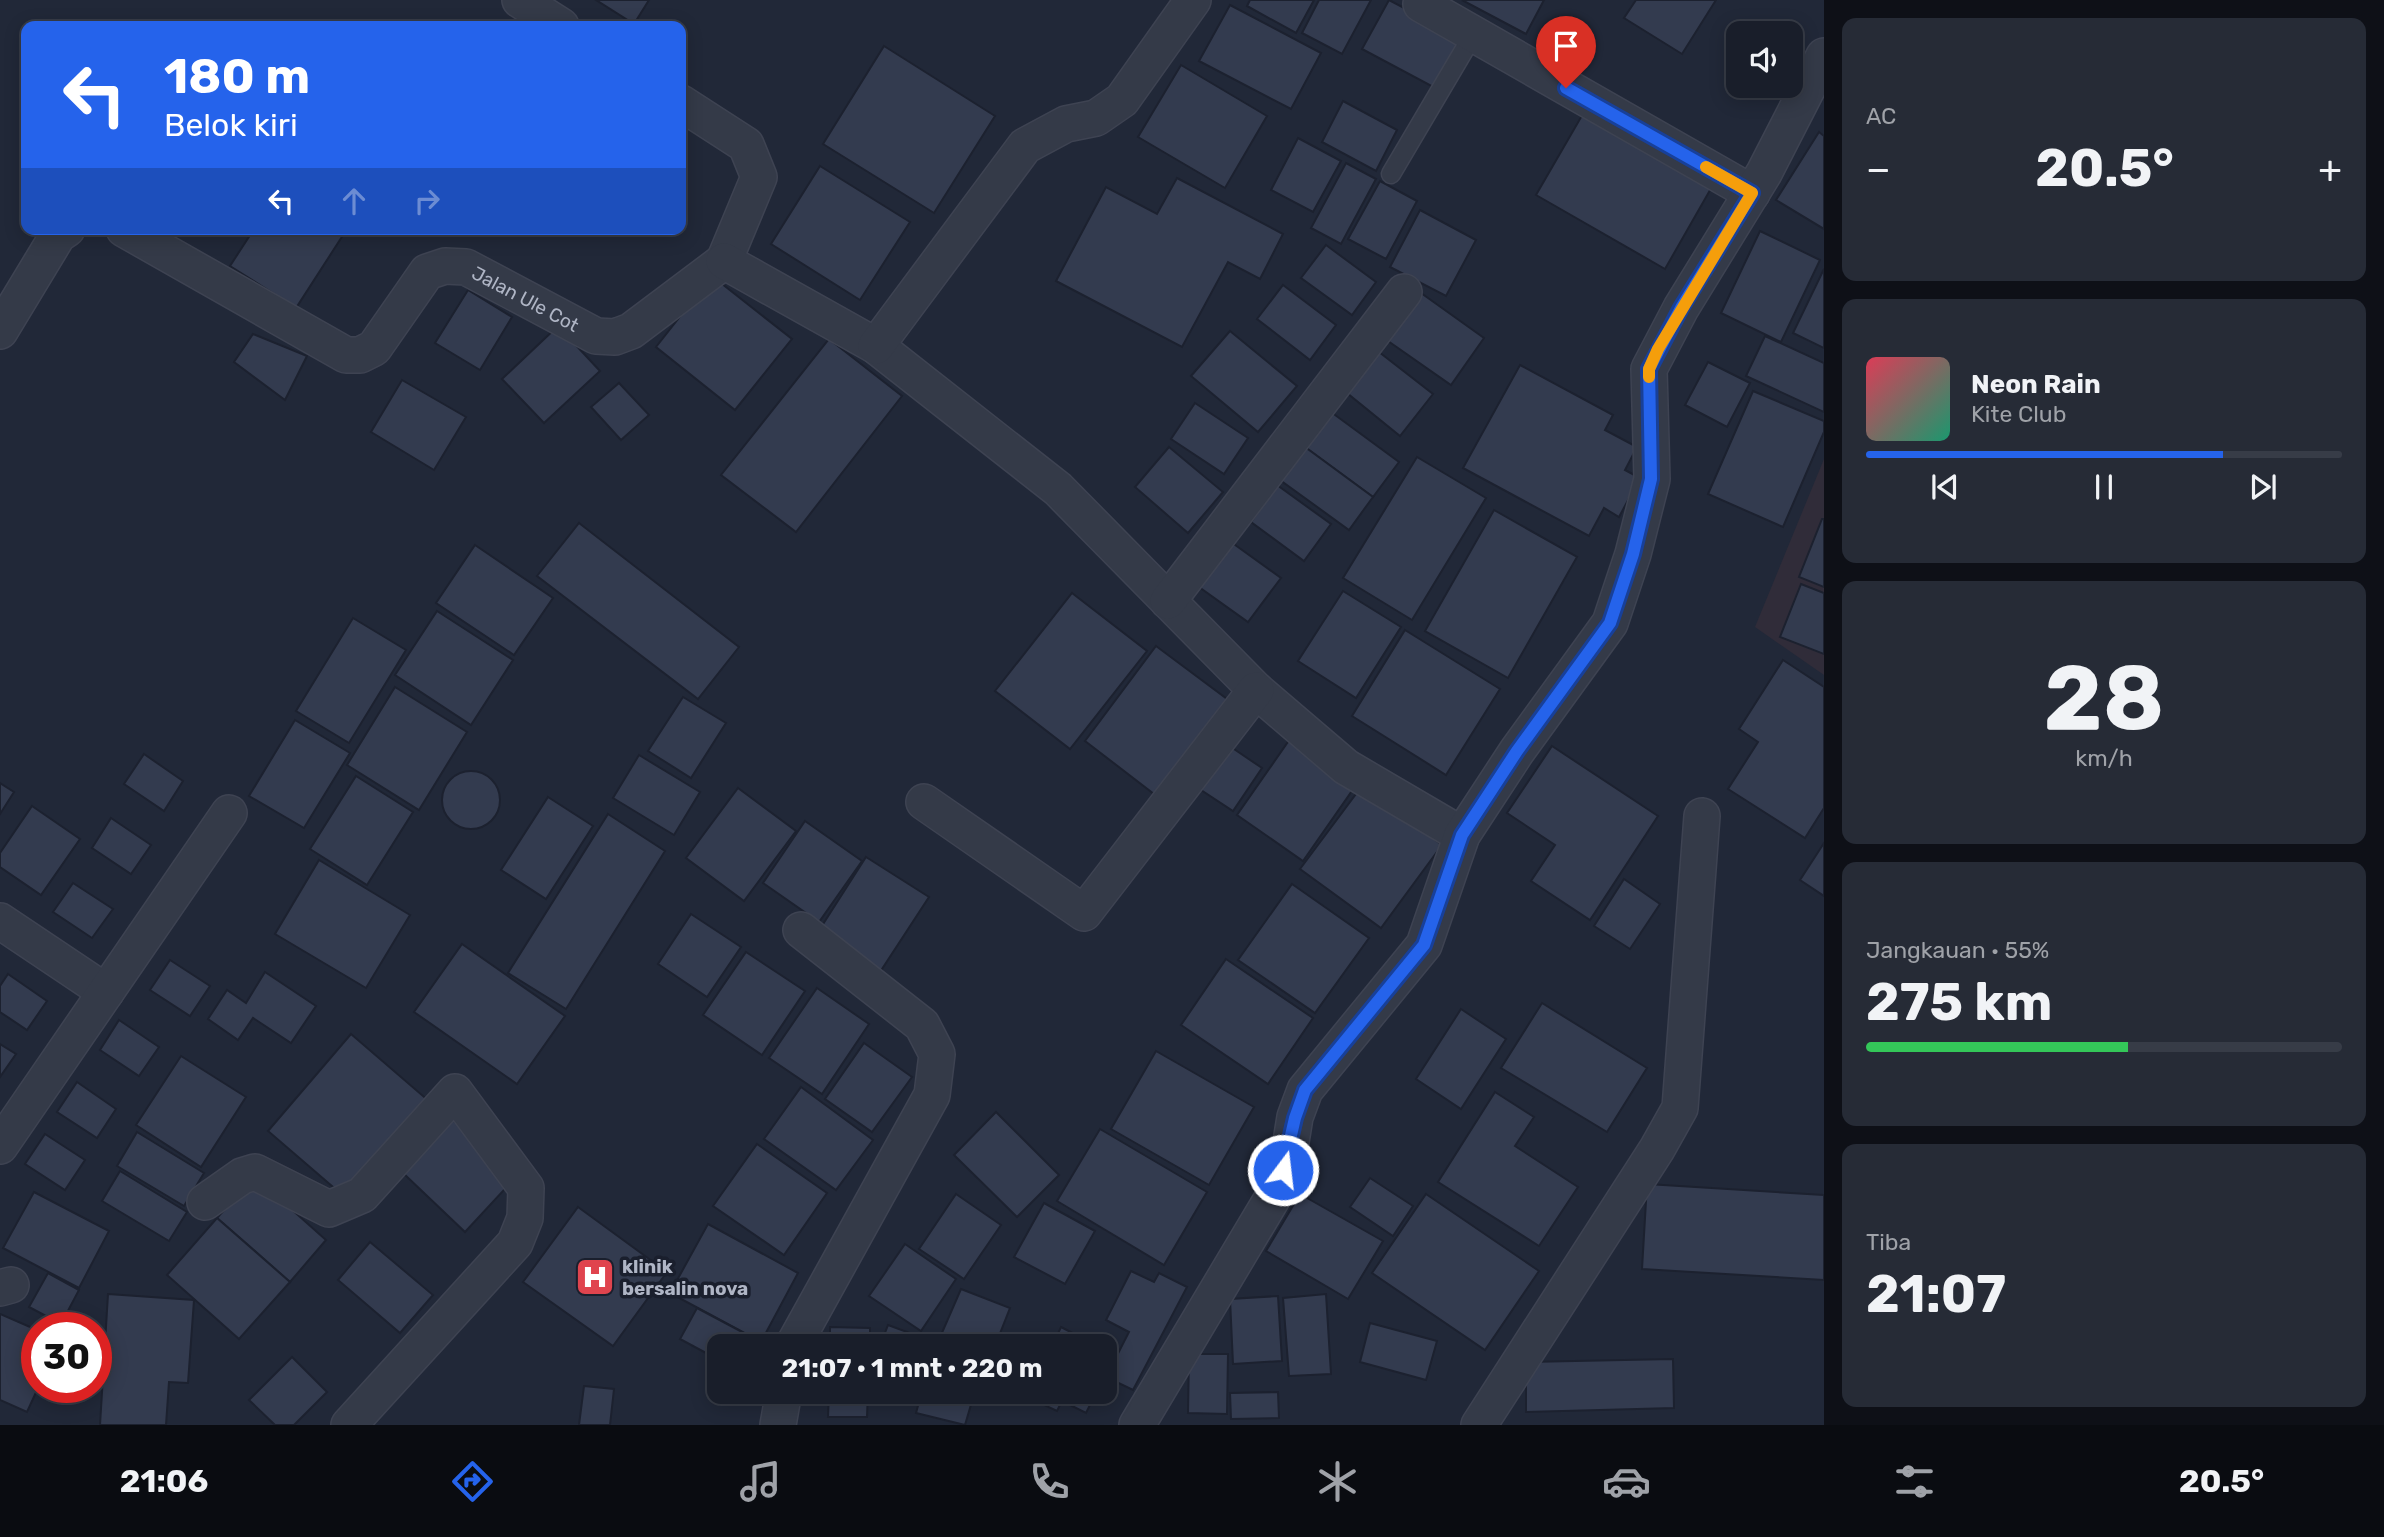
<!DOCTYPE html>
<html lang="id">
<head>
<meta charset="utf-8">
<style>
  :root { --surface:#191e2a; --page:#262b36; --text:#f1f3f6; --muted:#9fa2a8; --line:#373c47; --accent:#2563eb }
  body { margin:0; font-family:Rubik,sans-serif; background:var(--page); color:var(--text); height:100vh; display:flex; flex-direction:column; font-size:26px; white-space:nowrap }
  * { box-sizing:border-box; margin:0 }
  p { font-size:23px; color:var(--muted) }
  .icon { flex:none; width:38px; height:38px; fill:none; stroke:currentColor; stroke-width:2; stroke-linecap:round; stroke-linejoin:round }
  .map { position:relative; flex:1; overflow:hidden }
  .panel { display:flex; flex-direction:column; gap:18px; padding:18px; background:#0e1017; width:560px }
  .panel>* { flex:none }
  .top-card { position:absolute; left:21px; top:21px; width:665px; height:214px; border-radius:14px; box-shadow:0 4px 18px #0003,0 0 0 2px var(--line); background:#2563eb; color:#fff; overflow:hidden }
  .tools { position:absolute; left:1726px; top:21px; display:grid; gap:14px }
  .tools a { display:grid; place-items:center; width:77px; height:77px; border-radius:14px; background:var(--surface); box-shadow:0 4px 18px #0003,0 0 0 2px var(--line); font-size:35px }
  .speed { position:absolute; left:21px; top:1312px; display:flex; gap:14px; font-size:35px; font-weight:700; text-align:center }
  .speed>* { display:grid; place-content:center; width:91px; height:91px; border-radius:50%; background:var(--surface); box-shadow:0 4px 18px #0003,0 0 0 2px var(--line); line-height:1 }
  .speed .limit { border:10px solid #d22; background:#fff; color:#111 }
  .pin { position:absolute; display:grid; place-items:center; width:60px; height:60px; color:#fff; margin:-72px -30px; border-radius:50% 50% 50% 0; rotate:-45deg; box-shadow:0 0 7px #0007 }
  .pin .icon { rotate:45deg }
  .me { position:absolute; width:77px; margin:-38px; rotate:15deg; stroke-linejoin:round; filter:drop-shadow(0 0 5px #0008) }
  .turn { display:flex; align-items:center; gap:24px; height:147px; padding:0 28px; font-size:32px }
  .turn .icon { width:91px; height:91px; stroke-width:2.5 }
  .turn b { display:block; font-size:49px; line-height:60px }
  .lanes { display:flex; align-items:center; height:66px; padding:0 28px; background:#0003; justify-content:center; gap:35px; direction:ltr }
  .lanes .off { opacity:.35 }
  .big { font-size:52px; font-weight:700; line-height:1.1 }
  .panel .card { flex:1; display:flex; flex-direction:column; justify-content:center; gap:10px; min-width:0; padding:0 24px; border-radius:14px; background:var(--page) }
  .panel .dial { align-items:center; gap:0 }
  .dial b { font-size:91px; line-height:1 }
  .song { display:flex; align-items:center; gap:21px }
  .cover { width:84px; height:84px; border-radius:10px; background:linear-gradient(135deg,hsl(350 70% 55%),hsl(160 70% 35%)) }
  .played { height:7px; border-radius:4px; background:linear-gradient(90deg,var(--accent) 75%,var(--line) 75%) }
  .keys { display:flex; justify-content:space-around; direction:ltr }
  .heat { display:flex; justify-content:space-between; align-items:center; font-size:38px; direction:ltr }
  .charge { height:10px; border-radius:5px; background:linear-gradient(90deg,#34c759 55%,var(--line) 0) }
  .trip { position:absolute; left:707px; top:1334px; width:410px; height:70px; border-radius:14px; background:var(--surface); box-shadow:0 4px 18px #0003,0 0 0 2px var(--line); font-weight:700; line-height:70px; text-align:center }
  .dock { display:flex; height:112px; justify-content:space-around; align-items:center; background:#0a0c11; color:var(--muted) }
  .dock .icon { width:49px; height:49px }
  .dock .active { color:var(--accent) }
  .dock b { font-size:32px; color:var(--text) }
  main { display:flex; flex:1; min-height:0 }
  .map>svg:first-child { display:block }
  .medical { fill:#302c39 }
  .building { fill:#333b4f; stroke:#1c212f; stroke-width:2 }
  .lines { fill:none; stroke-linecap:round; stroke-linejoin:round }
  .service-casing { stroke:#3e4352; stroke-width:21 }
  .minor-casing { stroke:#3e4352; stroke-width:38 }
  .service { stroke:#343a48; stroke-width:18 }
  .minor { stroke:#343a48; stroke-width:35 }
  .route-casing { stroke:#184099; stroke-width:18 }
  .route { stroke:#2563eb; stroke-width:12 }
  .slow { stroke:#f59e0b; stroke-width:12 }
  .labels { text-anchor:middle; stroke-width:7; stroke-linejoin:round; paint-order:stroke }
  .street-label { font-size:19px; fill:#afb5c5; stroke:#1a1f2d }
  .poi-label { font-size:19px; font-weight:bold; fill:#afb5c5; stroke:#1a1f2d; text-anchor:start }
</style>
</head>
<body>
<main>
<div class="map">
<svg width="1824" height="1425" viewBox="0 0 1824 1425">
  <rect width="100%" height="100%" fill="#212838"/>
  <!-- medical -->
  <path class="medical" d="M1824 459V675L1755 627Z"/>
  <!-- building -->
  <g class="building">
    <path d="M596 0H649L634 24Z"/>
    <path d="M1250 0H1314L1296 33 1247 6Z"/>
    <path d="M1319 0H1371L1342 54 1302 33Z"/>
    <path d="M1389 0 1465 40 1437 89 1362 49Z"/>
    <path d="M1462 0H1544L1526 34Z"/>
    <path d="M1636 0H1716L1682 54 1624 18Z"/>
    <path d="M1230 5 1321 53 1291 109 1199 61Z"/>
    <path d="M884 46 995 116 934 213 823 144Z"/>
    <path d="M1181 65 1267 116 1225 188 1138 137Z"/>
    <path d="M1343 101 1397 130 1376 171 1322 142Z"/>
    <path d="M1584 112 1713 185 1665 269 1536 195Z"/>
    <path d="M1819 132 1824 136V229L1776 200Z"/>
    <path d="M1298 138 1341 161 1313 212 1271 190Z"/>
    <path d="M1346 163 1376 179 1341 244 1311 228Z"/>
    <path d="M820 166 910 222 860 300 771 244Z"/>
    <path d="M1177 178 1283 234 1260 279 1228 262 1182 347 1056 281 1106 187 1157 214Z"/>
    <path d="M1380 181 1417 201 1386 259 1348 239Z"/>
    <path d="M1420 210 1476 240 1446 296 1390 267Z"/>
    <path d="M254 229H347L296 308 230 266Z"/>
    <path d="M1760 231 1820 260 1781 342 1721 313Z"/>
    <path d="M1326 245 1376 282 1352 315 1301 278Z"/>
    <path d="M1824 269V348L1793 333Z"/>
    <path d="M712 276 792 339 735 410 656 347Z"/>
    <path d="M1283 285 1336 325 1310 360 1257 319Z"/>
    <path d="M468 290 512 317 480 370 435 343Z"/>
    <path d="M1421 293 1484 338 1451 385 1388 341Z"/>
    <path d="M558 326 600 371 544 423 502 379Z"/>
    <path d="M1230 331 1297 386 1258 432 1191 376Z"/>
    <path d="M253 334 307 356 285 400 234 362Z"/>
    <path d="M1765 336 1824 363V412L1746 376Z"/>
    <path d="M829 339 902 396 796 532 721 475Z"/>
    <path d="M1379 352 1433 394 1400 436 1347 393Z"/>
    <path d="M1708 362 1750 383 1727 427 1685 405Z"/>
    <path d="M1520 365 1613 415 1605 430 1637 447 1625 470 1640 478 1619 517 1604 508 1589 536 1463 468Z"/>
    <path d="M402 380 466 417 434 470 371 432Z"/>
    <path d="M619 383 649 415 621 440 591 407Z"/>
    <path d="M1753 391 1824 421V432L1783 527 1708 494Z"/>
    <path d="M1195 403 1248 438 1224 474 1171 439Z"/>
    <path d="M1331 412 1399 462 1373 497 1305 447Z"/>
    <path d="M1169 447 1223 492 1188 533 1135 487Z"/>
    <path d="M1305 447 1373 497 1349 530 1280 480Z"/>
    <path d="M1417 457 1486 498 1412 620 1343 578Z"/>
    <path d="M1277 485 1331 524 1304 561 1251 522Z"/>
    <path d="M1494 510 1577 557 1508 678 1425 631Z"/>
    <path d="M1822 519H1824V587L1799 577Z"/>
    <path d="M579 523 739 647 698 699 537 576Z"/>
    <path d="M1231 542 1281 578 1248 622 1199 587Z"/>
    <path d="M475 545 553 598 514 655 436 603Z"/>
    <path d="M1801 584 1824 593V654L1780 637Z"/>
    <path d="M1343 591 1401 627 1356 698 1298 661Z"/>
    <path d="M1072 593 1147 651 1070 749 995 691Z"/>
    <path d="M437 611 513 660 471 725 395 675Z"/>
    <path d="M353 618 406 650 349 743 296 711Z"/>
    <path d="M1405 630 1500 689 1446 775 1352 716Z"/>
    <path d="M1156 646 1227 699 1154 794 1085 741Z"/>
    <path d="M1783 660 1824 687V808L1805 838 1728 789 1758 742 1739 729Z"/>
    <path d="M395 687 467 732 419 810 347 765Z"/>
    <path d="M683 697 726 723 691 778 648 751Z"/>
    <path d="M295 720 350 753 304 828 249 796Z"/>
    <path d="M1290 739 1356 785 1303 861 1237 815Z"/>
    <path d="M1228 745 1262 768 1233 811 1198 788Z"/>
    <path d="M1552 746 1658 816 1590 920 1531 881 1555 845 1507 813Z"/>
    <path d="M144 754 183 781 164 811 124 784Z"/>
    <path d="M639 755 700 792 674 835 613 798Z"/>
    <circle cx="471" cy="800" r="29"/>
    <path d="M356 776 413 812 367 885 310 849Z"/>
    <path d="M0 783 14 792 0 814Z"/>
    <path d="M1362 786 1442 845 1381 928 1300 869Z"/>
    <path d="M738 788 796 831 744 901 686 858Z"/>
    <path d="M548 797 593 826 546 899 501 870Z"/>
    <path d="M32 806 80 839 41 895 0 867V853Z"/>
    <path d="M608 814 665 851 566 1009 508 973Z"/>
    <path d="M111 818 151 845 131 874 92 848Z"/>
    <path d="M805 821 862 861 819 922 763 883Z"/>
    <path d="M1824 843V896L1800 880Z"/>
    <path d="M866 857 929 897 880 972 818 932Z"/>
    <path d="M319 860 410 915 366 988 275 934Z"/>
    <path d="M1624 879 1660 904 1630 949 1594 926Z"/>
    <path d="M73 883 113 909 92 938 53 912Z"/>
    <path d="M1292 884 1369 938 1315 1013 1238 960Z"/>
    <path d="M691 914 741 947 707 997 658 964Z"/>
    <path d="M462 944 565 1016 517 1084 414 1012Z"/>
    <path d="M746 952 805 991 762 1055 703 1015Z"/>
    <path d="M1226 959 1313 1018 1268 1084 1181 1025Z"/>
    <path d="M170 960 210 986 190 1016 150 990Z"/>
    <path d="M265 972 316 1006 291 1043 253 1018 238 1040 208 1019 227 990 246 1003Z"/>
    <path d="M8 974 47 1001 27 1030 0 1012V986Z"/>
    <path d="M817 988 869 1024 822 1094 769 1058Z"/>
    <path d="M1542 1003 1647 1068 1607 1132 1501 1068Z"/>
    <path d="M1461 1009 1506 1039 1461 1109 1416 1079Z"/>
    <path d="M119 1020 159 1047 139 1076 100 1050Z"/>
    <path d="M351 1034 430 1102 347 1199 268 1131Z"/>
    <path d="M864 1043 912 1077 872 1132 825 1099Z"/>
    <path d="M0 1044 16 1054 0 1077Z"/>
    <path d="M1156 1051 1254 1107 1209 1185 1111 1129Z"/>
    <path d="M181 1056 246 1097 201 1167 136 1125Z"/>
    <path d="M77 1082 116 1109 97 1138 57 1112Z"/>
    <path d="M801 1087 873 1140 836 1190 764 1139Z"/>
    <path d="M1495 1092 1534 1117 1515 1146 1578 1187 1539 1246 1438 1182Z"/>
    <path d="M996 1112 1059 1175 1017 1217 954 1155Z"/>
    <path d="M453 1120 515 1178 465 1232 403 1173Z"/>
    <path d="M1100 1129 1207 1192 1164 1265 1057 1201Z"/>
    <path d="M137 1132 204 1173 184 1206 117 1166Z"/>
    <path d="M45 1134 85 1160 65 1190 25 1164Z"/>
    <path d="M757 1144 827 1193 784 1255 713 1206Z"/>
    <path d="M120 1171 187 1212 169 1241 102 1201Z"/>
    <path d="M254 1176 326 1240 290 1282 217 1218Z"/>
    <path d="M1370 1178 1413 1206 1393 1236 1350 1207Z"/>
    <path d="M1647 1184 1824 1195V1280L1642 1269Z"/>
    <path d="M34 1192 109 1231 79 1288 3 1248Z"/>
    <path d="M956 1194 1001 1225 964 1279 919 1249Z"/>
    <path d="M1300 1194 1383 1241 1348 1299 1266 1251Z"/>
    <path d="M1426 1194 1539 1271 1485 1350 1372 1273Z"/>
    <path d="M1044 1203 1095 1231 1065 1284 1014 1257Z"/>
    <path d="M578 1207 667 1272 613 1346 523 1282Z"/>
    <path d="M217 1218 290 1282 239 1339 167 1275Z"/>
    <path d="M708 1224 798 1273 761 1342 670 1293Z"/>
    <path d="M370 1242 433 1295 400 1333 338 1280Z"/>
    <path d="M905 1244 956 1279 921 1331 869 1296Z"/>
    <path d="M1131 1271 1154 1282 1159 1273 1187 1287 1133 1390 1106 1377 1129 1332 1106 1320Z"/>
    <path d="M48 1273 79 1290 61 1324 29 1307Z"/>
    <path d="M961 1289 1010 1308 995 1346H967L941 1335Z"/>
    <path d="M108 1294 194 1300 188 1383 169 1382 166 1425H100Z"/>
    <path d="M1326 1294 1331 1374 1289 1376 1283 1298Z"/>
    <path d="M1278 1296 1282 1361 1233 1364 1230 1299Z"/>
    <path d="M697 1308 761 1342 759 1346H719V1360L680 1339Z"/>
    <path d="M0 1314 37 1330 38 1388 27 1412 0 1400Z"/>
    <path d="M1370 1323 1437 1341 1426 1380 1360 1362Z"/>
    <path d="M888 1325 929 1340 927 1346H880Z"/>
    <path d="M830 1327 870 1328V1346H830Z"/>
    <path d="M1061 1327 1090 1342 1089 1346H1052Z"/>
    <path d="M1189 1354H1228L1227 1414 1188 1413Z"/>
    <path d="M292 1357 327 1392 294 1425H275L249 1400Z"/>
    <path d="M1673 1359 1674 1408 1526 1412V1362Z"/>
    <path d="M584 1386 614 1389 610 1425H579Z"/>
    <path d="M829 1391H868L867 1417H828Z"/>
    <path d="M922 1391H975L965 1425 916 1413Z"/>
    <path d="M1030 1391H1067L1057 1411 1027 1397Z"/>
    <path d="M1071 1391H1097L1086 1413 1066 1403Z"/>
    <path d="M1278 1392 1279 1418 1231 1419 1230 1393Z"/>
  </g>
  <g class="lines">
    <!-- service casing -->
    <g class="service-casing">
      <path id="service" d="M1391 174 1473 35"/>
    </g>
    <!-- minor casing -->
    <g class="minor-casing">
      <g id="minor">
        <path d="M520 0 561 26"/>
        <path d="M1421 4 1752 193"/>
        <path d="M681 103 746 145 759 177 724 261"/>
        <path id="s1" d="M124 229 346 355H360L374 348 427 272 445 266 466 267 596 336 615 337 631 331 724 261"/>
        <path d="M724 261 876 346 1058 489 1256 690 1346 767 1462 835"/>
        <path d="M0 331 58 235 67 229"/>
        <path d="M876 346 1025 146 1066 124 1096 118 1122 100 1193 0"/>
        <path d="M1168 601 1404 292"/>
        <path d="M924 802 1084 913 1256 690"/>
        <path d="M0 921 106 992"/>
        <path d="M0 1146 229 813"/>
        <path d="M205 1202 242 1176 255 1172 329 1209 362 1195 455 1092 526 1188 525 1218 515 1243 349 1425"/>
        <path d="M0 1288 11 1285"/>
        <path d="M793 1346 932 1095 937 1054 922 1025 801 930"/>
        <path d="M778 1425 784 1391"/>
        <path d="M1137 1425 1276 1192 1290 1148 1295 1117 1305 1090 1424 945 1462 835 1517 751 1610 623 1633 554 1652 479 1649 369 1681 308 1764 173 1824 56"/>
        <path d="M1479 1425 1657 1149 1680 1108 1702 816"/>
      </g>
    </g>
    <!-- service -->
    <use href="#service" class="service"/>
    <!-- minor -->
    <use href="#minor" class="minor"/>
  </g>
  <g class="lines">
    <!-- route casing -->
    <g class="route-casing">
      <path id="route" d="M1283 1170 1295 1118 1305 1090 1424 945 1462 835 1517 751 1610 623 1633 554 1651 479 1649 369 1681 308 1752 193 1566 88"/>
    </g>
    <!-- route -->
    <use href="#route" class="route"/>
    <!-- slow -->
    <path class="slow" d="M1649 377V369L1658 349 1752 193 1706 167"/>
  </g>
  <!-- icons -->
  <defs>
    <g id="hospital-square" transform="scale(2.0125)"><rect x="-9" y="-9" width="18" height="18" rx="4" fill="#e0444e" stroke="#1a1f2d"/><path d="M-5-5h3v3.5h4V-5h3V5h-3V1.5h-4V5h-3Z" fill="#fff"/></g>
  </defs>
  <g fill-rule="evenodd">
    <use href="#hospital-square" x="595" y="1277"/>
  </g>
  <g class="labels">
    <!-- street labels -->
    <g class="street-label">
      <text dy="7" stroke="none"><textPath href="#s1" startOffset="485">Jalan Ule Cot</textPath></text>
    </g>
    <!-- poi labels -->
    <g class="poi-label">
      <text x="622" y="1273">klinik<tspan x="622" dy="22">bersalin nova</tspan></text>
    </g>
  </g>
</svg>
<div class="tools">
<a><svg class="icon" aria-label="sound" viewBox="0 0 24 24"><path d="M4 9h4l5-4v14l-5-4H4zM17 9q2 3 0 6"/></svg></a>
</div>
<div class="speed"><div class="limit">30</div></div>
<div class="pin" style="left:1566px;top:88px;background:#d93025"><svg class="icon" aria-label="arrive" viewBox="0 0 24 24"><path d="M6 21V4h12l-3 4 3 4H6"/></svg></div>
<svg class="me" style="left:1283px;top:1170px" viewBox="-20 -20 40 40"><circle r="17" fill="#2563eb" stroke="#fff" stroke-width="3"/><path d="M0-11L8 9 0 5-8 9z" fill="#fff"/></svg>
<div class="trip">21:07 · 1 mnt · 220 m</div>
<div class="top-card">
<div class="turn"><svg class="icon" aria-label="left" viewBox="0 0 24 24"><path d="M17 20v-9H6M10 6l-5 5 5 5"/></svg><div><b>180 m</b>Belok kiri</div></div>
<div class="lanes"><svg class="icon" aria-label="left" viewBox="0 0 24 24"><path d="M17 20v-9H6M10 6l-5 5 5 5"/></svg><svg class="icon off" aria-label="ahead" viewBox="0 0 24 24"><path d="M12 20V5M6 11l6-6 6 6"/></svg><svg class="icon off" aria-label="right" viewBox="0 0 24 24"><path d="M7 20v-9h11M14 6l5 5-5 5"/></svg></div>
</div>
</div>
<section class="panel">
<div class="card"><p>AC</p>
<div class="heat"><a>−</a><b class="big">20.5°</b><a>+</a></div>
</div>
<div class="card">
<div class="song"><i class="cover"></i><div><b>Neon Rain</b><p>Kite Club</p></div></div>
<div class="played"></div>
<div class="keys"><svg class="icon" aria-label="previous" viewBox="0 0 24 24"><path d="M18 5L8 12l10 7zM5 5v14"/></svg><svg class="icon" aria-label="pause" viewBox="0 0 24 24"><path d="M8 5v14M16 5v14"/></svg><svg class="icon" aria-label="next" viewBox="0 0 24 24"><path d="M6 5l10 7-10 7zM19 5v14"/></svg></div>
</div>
<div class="card dial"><b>28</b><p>km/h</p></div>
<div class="card"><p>Jangkauan · 55%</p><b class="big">275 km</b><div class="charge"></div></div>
<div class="card"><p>Tiba</p><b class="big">21:07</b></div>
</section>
</main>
<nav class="dock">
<b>21:06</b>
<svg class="icon active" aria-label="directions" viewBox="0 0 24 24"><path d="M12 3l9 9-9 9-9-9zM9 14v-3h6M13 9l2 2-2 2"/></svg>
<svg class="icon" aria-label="music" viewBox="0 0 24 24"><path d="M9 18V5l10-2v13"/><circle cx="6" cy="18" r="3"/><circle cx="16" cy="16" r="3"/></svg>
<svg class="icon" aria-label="phone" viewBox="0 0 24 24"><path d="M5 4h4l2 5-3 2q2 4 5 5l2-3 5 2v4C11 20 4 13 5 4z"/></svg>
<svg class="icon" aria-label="climate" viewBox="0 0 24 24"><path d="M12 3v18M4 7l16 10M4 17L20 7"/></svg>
<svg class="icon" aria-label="car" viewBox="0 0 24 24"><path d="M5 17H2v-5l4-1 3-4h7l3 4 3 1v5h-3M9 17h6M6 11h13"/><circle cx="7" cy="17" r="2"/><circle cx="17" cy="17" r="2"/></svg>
<svg class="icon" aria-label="filters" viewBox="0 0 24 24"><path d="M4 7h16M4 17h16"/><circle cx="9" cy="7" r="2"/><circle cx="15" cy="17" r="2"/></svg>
<b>20.5°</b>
</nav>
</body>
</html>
